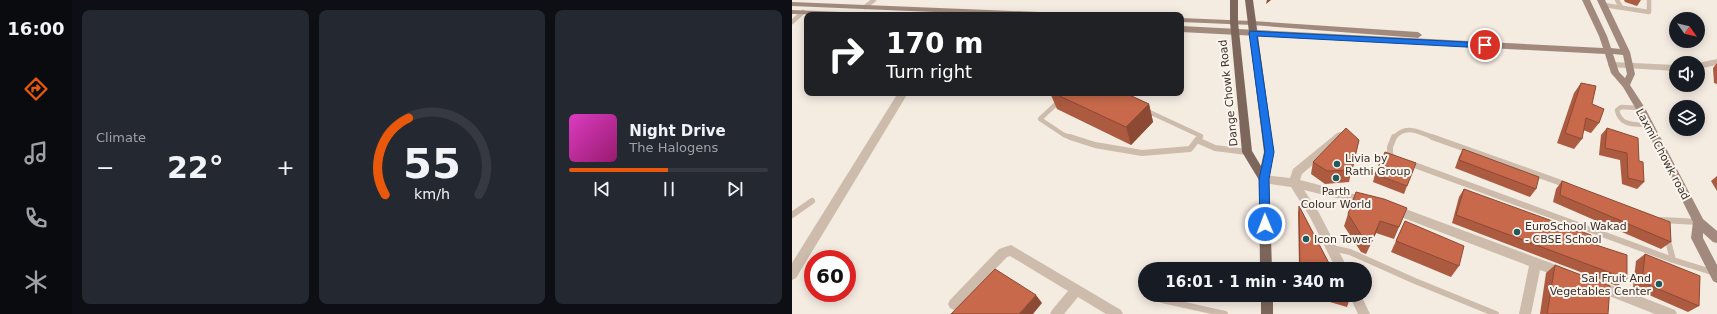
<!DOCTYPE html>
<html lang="en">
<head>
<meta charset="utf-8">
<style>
  :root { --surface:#171b24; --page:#242831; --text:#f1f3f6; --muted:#9ea1a6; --line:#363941; --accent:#ea580c }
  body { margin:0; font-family:"DejaVu Sans",sans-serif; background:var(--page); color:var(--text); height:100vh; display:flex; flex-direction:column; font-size:15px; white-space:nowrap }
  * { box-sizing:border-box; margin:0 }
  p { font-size:13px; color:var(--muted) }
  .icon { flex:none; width:22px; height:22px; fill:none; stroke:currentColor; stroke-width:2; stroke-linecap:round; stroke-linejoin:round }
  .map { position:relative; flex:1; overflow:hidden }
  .side { display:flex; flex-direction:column; gap:10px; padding:10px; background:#0d0f14; width:720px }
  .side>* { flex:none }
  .top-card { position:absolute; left:12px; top:12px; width:380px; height:84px; border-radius:8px; box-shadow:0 2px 10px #0003; background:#202124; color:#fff; overflow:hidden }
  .needle { width:26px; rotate:124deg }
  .tools { position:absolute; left:877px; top:12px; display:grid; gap:8px }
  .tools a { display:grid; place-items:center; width:36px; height:36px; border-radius:50%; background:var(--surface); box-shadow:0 2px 10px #0003; font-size:20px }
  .speed { position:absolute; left:12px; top:250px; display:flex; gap:8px; font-size:20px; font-weight:700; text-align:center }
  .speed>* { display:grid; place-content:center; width:52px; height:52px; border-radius:50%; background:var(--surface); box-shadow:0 2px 10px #0003; line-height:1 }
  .speed .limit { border:6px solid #d22; background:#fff; color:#111 }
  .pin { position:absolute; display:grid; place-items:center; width:34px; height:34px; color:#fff; margin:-17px; border:2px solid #fff; border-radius:50%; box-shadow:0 1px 4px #0007 }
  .me { position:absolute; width:44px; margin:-22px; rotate:359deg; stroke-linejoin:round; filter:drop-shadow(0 0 3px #0008) }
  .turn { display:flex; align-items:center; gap:14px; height:84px; padding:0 16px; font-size:18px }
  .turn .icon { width:52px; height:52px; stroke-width:2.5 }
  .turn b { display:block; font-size:28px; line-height:34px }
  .big { font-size:30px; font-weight:600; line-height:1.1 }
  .side .tile { flex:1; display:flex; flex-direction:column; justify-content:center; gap:6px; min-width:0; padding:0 14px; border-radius:8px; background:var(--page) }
  .side .dial { align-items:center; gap:0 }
  .dial svg { height:104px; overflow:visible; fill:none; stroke:var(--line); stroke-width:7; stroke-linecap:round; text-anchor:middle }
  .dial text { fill:var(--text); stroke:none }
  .song { display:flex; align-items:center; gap:12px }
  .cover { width:48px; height:48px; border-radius:6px; background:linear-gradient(135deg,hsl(310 70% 55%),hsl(320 70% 35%)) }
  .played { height:4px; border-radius:2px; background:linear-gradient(90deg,var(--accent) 50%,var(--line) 50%) }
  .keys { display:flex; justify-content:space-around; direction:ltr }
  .heat { display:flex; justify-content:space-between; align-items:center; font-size:22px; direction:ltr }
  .side .tiles { flex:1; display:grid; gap:10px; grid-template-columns:repeat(3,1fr) }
  .trip { position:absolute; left:346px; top:262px; width:234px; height:40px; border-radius:20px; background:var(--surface); box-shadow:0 2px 10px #0003; font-weight:600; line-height:40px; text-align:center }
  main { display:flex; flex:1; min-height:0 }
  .dock { display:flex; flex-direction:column; width:72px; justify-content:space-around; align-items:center; background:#090b0e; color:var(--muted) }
  .dock .icon { width:28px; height:28px }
  .dock .on { color:var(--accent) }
  .dock b { font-size:18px; color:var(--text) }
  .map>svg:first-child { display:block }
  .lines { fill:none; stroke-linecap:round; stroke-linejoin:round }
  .service-far1 { stroke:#cdbbac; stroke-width:4.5 }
  .service { stroke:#cdbbac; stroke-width:6 }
  .minor { fill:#cdbbac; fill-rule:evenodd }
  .secondary { fill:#a18a7d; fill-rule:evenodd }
  .primary { fill:#7d675c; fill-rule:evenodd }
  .wall { fill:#ac5a40 }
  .shaded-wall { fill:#8c4a34 }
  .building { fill:#c8694b; stroke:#8c4a34 }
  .route { fill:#1a73e8; stroke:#114b97 }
  .poi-dot { fill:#1f5a5e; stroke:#fbf5ee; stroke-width:1.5 }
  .labels { text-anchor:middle; stroke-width:4; stroke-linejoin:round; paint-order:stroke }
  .street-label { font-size:11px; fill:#3b302b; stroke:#fbf5ee }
  .poi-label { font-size:11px; fill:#3b302b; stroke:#fbf5ee; text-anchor:start }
</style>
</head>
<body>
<main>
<nav class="dock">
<b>16:00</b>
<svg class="icon on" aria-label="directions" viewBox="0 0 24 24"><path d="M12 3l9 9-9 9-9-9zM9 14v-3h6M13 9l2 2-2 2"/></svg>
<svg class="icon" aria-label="music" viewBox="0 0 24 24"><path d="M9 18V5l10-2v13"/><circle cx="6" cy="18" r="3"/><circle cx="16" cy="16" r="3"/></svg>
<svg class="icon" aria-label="phone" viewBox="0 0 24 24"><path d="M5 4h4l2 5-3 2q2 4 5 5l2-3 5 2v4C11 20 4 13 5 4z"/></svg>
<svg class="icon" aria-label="climate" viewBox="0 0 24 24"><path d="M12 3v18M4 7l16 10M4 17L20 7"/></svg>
</nav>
<section class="side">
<div class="tiles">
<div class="tile"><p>Climate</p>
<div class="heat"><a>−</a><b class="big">22°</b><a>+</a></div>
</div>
<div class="tile dial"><svg viewBox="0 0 100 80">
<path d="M14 69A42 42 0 1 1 86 69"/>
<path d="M14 69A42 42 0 0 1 32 10" stroke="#ea580c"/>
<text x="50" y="56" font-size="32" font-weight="700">55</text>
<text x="50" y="72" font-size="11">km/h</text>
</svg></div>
<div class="tile">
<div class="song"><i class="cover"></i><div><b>Night Drive</b><p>The Halogens</p></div></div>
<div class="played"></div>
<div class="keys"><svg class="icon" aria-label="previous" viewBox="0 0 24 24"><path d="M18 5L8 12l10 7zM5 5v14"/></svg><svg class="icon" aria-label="pause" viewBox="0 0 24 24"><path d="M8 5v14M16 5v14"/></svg><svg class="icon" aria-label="next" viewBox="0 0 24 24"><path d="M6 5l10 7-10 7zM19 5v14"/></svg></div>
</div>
</div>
</section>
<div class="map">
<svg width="925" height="314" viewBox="0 0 925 314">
  <rect width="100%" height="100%" fill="#f4ebe1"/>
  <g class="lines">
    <!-- service-far1 -->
    <g class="service-far1">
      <path d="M825 0 829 7"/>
      <path d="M812 5 857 12V0"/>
      <path d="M73 7 82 0"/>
      <path d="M0 22 11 12"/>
      <path d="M276 93 248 119 272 135 281 138"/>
      <path d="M848 108 829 107 825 110C828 126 842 124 856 125"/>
      <path d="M353 110 409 136 407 138"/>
      <path d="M602 138C614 123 628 133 643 138"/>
    </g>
    <!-- service -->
    <g class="service">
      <path d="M278 137 303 145 350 153 398 149 405 140 423 148 455 152"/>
      <path d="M640 137 775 185"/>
      <path d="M405 140 408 137"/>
      <path d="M601 157 598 155V147L602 137"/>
      <path d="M617 163 881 260 923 273"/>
      <path d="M0 215 20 201"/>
      <path d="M869 220 907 222"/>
      <path d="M875 237 881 260"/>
      <path d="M540 248 558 252 623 281 704 314"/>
      <path d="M370 300 433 314"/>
    </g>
    <!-- minor -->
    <g class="minor">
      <path d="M925 59V65L906 69V63Z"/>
      <path d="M820 62 884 65V71L817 67 816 65 817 63Z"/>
      <path d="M106 93H116L4 278 0 280V263Z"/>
      <path d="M548 132 551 133 553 136 551 139 510 174 508 180 577 198 578 201 577 204 573 205 512 190 526 211 556 269H544L518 217 499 187 472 183 468 182 467 179 468 176 472 175 498 178 501 169 545 133Z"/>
      <path d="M600 204 775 269 777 273 775 277 771 278 748 270 739 314H727L737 266 596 212 595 209 596 206Z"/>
      <path d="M219 245 329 310 331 314H314L286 297 272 314H258L260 310 276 291 218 256 215 257 166 308 162 310 158 308 156 304 158 300 207 249Z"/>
      <path d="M806 280 883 310 885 314H863L802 290 800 286 802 282Z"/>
      <path d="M557 295H569L578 314H566Z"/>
    </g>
    <!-- secondary -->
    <g class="secondary">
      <path d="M790 0H798L815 36 819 48 828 49 805 0H813L838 52 843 74 838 85 853 108 911 219 925 231V243L921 242 911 233V238L925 265V283L921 281 899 238 901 222 844 109 831 87 819 73 813 54 389 32V26L811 48 807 36ZM821 54 831 55 835 74 833 78 827 72Z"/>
      <path d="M0 2 271 13 275 15H213L0 6Z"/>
      <path d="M0 10 75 13 79 15 0 14Z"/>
      <path d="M389 18 460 21 626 32 630 35 626 38 460 25 389 22Z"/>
    </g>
    <!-- primary -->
    <g class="primary">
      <path d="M438 0H446V22L460 151 469 166 472 152 453 0H461L482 152 477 179 480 269H468L467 180 450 152 438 22Z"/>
      <rect x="469" y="295" width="12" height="19"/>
    </g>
  </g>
  <!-- wall -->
  <g class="wall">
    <path d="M832 0H849L845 6 833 2Z"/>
    <path d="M925 63V84L922 83 921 68Z"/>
    <path d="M789 83 800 104 807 123 799 133 791 130 790 139 782 149 765 143 782 93Z"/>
    <path d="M258 93H333L357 104 361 122 339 145 265 109Z"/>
    <path d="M815 128 847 161 852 182 845 189 830 184 828 160 807 155 809 135Z"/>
    <path d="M567 140 557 182 533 184 519 174 521 162Z"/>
    <path d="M671 149 744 189 738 197 663 168 667 157Z"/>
    <path d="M583 174 615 186 612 194 581 182Z"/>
    <path d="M925 176V191L919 181Z"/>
    <path d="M770 181 879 242 869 249 761 202 764 189Z"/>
    <path d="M672 189 798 243 835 279 825 286 660 223 667 197Z"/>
    <path d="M564 192 607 227 602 239 584 233 574 254 569 252 552 226 556 214Z"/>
    <path d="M507 206 540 269H507L506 213Z"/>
    <path d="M613 221 667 266 659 277 599 252Z"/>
    <path d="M853 254 907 306 896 312 841 288 844 261Z"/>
    <path d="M763 265 816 314H748L754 273Z"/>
    <path d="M514 295H554L557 301 555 307Z"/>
  </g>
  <!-- shaded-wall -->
  <g class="shaded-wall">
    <path d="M475 0H479L474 4Z"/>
    <path d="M357 104 361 122 339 145 334 127Z"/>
    <path d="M588 221 584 233 574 254 579 243Z"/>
    <path d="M244 295 250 303 241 314H227Z"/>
  </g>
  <!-- building -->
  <g class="building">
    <path d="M789 83 804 86 800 104 812 109 807 123 794 118 790 139 773 133Z"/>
    <path d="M261 93H333L357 104 334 127Z"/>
    <path d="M554 128 567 140 560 170 535 171 521 162Z"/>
    <path d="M815 128 846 138 847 161 851 162 852 182 836 178 835 153 813 148Z"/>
    <path d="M671 149 747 177 744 189 667 160Z"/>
    <path d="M593 152 624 163 615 186 583 174Z"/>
    <path d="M770 181 878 222 879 242 768 195Z"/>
    <path d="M672 189 799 235 798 243 835 255V279L664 215Z"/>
    <path d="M564 192 592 199 615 208 607 227 588 221 579 243 573 241 556 214Z"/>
    <path d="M507 206 540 269H508Z"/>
    <path d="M613 221 672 246 667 266 604 241Z"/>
    <path d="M853 254 908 276 907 306 850 282Z"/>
    <path d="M763 265 818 286 816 314H755Z"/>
    <path d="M203 269 244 295 227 314H159Z"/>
    <path d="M537 295H554L557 301Z"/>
  </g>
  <!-- route -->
  <path class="route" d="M458 31 693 43 697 45 693 48 465 36 482 152 477 179 478 224 477 227 473 228 469 227 468 224 467 179 473 152 457 33Z"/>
  <!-- markers -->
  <g class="poi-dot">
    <circle cx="545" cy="164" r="4"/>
    <circle cx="544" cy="178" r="4"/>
    <circle cx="725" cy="232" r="4"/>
    <circle cx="514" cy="239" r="4"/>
    <circle cx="867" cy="284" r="4"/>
  </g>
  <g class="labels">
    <!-- street labels -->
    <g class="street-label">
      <text transform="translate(436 93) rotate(-96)" y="4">Dange Chowk Road</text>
      <text transform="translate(871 154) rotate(62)" y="4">Laxmi Chowk road</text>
    </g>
    <!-- poi labels -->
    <g class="poi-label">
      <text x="553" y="162">Livia by<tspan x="553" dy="13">Rathi Group</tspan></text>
      <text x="544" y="195" text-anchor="middle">Parth<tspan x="544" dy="13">Colour World</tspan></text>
      <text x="733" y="230">EuroSchool Wakad<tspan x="733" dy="13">- CBSE School</tspan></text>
      <text x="522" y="243">Icon Tower</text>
      <text x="859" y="282" text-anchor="end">Sai Fruit And<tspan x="859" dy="13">Vegetables Center</tspan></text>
    </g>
  </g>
</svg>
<div class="tools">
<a><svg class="needle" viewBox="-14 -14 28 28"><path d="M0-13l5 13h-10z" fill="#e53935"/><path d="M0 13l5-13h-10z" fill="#9ea1a6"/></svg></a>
<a><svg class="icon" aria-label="sound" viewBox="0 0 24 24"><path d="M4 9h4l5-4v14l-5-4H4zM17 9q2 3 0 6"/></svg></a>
<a><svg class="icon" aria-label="layers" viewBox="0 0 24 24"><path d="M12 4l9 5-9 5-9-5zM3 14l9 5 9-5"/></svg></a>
</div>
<div class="speed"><div class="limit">60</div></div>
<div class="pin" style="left:693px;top:45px;background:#d93025"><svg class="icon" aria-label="arrive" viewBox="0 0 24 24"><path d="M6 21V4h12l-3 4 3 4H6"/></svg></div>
<svg class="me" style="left:473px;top:224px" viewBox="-20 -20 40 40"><circle r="17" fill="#1a73e8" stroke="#fff" stroke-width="3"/><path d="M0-11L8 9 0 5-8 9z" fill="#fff"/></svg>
<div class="trip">16:01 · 1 min · 340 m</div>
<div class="top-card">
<div class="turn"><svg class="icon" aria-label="right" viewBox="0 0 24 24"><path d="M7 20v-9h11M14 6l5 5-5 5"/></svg><div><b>170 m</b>Turn right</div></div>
</div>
</div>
</main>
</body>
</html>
